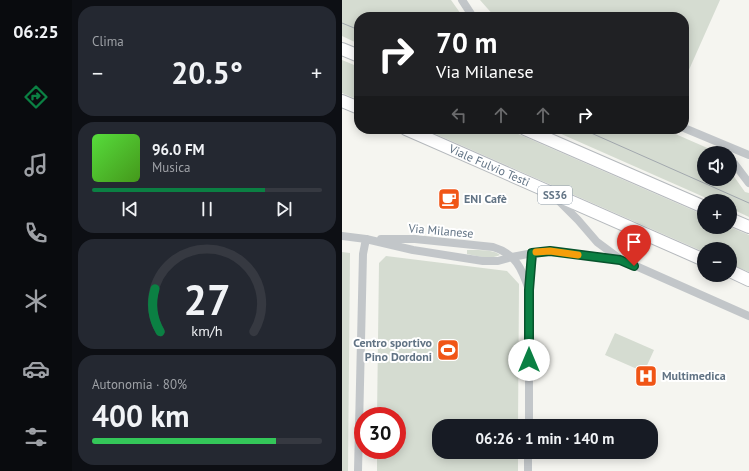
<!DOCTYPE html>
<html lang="it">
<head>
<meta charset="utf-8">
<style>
  :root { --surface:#171b24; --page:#242831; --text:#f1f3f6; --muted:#9ea1a6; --line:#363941; --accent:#0b8043 }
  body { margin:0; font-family:"PT Sans",sans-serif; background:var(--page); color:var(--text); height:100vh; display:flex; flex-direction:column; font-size:15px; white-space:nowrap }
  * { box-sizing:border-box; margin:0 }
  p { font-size:13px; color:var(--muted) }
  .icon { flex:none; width:22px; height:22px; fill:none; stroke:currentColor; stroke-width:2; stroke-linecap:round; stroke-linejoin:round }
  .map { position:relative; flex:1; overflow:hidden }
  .sheet { display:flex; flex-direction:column; gap:6px; padding:6px; background:#0d0f14; width:270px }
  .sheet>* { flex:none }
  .banner { position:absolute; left:12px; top:12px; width:335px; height:122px; border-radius:16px; box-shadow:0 2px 10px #0003; background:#202124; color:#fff; overflow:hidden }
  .tools { position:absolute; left:355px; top:146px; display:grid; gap:8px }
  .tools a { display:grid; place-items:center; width:40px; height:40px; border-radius:50%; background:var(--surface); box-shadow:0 2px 10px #0003; font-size:20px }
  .speed { position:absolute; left:12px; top:407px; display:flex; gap:8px; font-size:20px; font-weight:700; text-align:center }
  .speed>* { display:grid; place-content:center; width:52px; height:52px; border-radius:50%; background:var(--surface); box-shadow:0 2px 10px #0003; line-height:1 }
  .speed .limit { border:6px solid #d22; background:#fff; color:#111 }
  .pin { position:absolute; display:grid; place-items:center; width:34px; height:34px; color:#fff; margin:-41px -17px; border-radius:50% 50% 50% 0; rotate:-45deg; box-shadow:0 0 4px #0007 }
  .pin .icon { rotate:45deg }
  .me { position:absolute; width:44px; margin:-22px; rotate:0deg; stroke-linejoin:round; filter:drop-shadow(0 0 3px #0008) }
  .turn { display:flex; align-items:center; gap:14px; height:84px; padding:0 16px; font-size:18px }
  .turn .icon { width:52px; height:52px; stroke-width:2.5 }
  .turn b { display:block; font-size:28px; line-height:34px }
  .lanes { display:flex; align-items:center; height:38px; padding:0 16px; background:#0003; justify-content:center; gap:20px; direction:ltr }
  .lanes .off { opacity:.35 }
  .big { font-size:30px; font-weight:600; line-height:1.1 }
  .sheet .card { flex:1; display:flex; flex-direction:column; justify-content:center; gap:6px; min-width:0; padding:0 14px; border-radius:16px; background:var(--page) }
  .sheet .dial { align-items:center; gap:0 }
  .dial svg { height:104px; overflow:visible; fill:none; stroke:var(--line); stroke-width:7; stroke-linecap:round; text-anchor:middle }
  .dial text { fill:var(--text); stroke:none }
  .song { display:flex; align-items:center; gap:12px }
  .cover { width:48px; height:48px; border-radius:6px; background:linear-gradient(135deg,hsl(110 70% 55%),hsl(100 70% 35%)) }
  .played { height:4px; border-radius:2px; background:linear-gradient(90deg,var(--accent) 75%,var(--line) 75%) }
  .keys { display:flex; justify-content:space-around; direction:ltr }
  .heat { display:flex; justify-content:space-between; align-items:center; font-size:22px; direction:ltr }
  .charge { height:6px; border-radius:3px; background:linear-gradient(90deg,#34c759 80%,var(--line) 0) }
  .trip { position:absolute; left:90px; top:419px; width:226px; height:40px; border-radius:16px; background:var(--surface); box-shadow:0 2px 10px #0003; font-weight:600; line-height:40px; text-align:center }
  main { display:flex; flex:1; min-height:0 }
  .dock { display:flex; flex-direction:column; width:72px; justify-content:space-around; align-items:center; background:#090b0e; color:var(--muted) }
  .dock .icon { width:28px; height:28px }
  .dock .current { color:var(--accent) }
  .dock b { font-size:18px; color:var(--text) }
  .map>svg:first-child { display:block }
  .green { fill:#d5dcd1 }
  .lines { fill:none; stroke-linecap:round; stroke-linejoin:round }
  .primary-casing { stroke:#b5b9bd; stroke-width:14 }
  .street { stroke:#c2c6c9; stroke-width:8 }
  .primary { stroke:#fff; stroke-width:12 }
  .tram { stroke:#a2a8ae; stroke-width:1 }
  .route-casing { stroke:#07532c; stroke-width:10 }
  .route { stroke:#0b8043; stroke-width:7 }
  .slow { stroke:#f59e0b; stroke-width:7 }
  .labels { text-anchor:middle; stroke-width:4; stroke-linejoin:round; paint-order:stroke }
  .shield { fill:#fff; stroke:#909da9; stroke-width:1 }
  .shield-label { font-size:11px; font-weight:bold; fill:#617384 }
  .street-label { font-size:12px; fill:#617384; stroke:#fff }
  .poi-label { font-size:12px; font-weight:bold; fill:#617384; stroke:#fff; text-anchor:start }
</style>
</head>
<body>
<main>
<nav class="dock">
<b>06:25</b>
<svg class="icon current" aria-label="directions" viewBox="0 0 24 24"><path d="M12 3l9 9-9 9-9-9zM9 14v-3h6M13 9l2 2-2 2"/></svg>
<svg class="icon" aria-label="music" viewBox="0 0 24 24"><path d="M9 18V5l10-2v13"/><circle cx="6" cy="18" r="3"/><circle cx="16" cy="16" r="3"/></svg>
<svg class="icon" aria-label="phone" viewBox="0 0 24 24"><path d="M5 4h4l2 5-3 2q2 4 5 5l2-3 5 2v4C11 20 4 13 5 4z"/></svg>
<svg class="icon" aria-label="climate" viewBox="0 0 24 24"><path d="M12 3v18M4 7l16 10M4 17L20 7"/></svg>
<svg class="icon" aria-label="car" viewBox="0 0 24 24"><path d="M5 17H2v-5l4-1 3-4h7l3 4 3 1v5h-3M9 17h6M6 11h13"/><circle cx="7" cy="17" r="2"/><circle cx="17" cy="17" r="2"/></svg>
<svg class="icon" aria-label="filters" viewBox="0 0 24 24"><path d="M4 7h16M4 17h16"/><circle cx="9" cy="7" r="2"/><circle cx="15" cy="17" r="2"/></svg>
</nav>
<section class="sheet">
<div class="card"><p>Clima</p>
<div class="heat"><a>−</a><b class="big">20.5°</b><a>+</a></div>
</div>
<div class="card">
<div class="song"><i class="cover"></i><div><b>96.0 FM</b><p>Musica</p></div></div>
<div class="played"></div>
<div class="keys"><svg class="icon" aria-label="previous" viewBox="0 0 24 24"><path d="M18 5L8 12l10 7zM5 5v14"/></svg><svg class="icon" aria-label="pause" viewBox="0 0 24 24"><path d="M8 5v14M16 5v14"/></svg><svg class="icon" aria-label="next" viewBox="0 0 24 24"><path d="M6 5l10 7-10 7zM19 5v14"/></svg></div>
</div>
<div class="card dial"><svg viewBox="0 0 100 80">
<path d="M14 69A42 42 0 1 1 86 69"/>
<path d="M14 69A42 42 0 0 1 10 36" stroke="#0b8043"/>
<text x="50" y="56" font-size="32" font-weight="700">27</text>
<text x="50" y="72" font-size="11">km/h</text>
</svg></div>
<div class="card"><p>Autonomia · 80%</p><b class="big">400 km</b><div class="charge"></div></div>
</section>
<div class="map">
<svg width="407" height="471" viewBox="0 0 407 471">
  <rect width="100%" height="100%" fill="#f5f5f0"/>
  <!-- green -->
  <g class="green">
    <path d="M0 0H109L121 17H17V44L0 36Z"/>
    <path d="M138 0H378L342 81V17H153Z"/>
    <path d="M0 60 17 67V100L0 93Z"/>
    <path d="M82 129H165L362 215V227H388L407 235V272L388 264V249H362V252Z"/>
    <path d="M208 129H322L370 150 374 153H362V179H388V171L403 192 407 193V217L388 208V201H371Z"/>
    <path d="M125 250C134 250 151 249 158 255 149 260 135 256 125 254Z"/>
    <path d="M0 252 8 253 6 471H0Z"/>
    <path d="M44 256 165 271 177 284 176 426H97V452H176V471H35V450H55V416H35L37 263Z"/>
    <path d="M273 333 312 350 302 372 263 355Z"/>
  </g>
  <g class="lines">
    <!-- primary casing -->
    <g class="primary-casing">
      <g id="primary">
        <path d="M0 49 17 56"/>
        <path d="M0 101 17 108"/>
        <path id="s1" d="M64 129 362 260"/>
        <path d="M183 129 362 207"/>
        <path d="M388 219 407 227"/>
        <path d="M388 271 407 280"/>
      </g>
    </g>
    <!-- street -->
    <g class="street">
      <path d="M120 0 131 17"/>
      <path d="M342 128 407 155"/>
      <path d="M388 158 407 183"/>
      <path d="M213 197 236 220 255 242 278 259"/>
      <path d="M0 236 24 239 71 250 141 261H156L170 257 191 253 208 251 278 259 407 316"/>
      <path d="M39 239H73L151 247C174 254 180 269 187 290"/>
      <path d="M187 426V290L191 253"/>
      <path d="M16 471 21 254 24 239"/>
      <path d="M186 471V452"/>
    </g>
    <!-- primary -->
    <use href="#primary" class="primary"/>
    <!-- tram -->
    <g class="tram">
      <path d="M0 23 17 30"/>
      <path d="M240 129 407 203"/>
    </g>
  </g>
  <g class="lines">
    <!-- route casing -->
    <g class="route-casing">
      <path id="route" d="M187 360V290L190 253 208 251 278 260 292 266"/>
    </g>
    <!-- route -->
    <use href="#route" class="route"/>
    <!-- slow -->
    <path class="slow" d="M194 252 208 251 236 255"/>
  </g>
  <!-- icons -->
  <defs>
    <g id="cafe-square" transform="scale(1.15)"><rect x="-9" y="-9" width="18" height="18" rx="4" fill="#f05516" stroke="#fff"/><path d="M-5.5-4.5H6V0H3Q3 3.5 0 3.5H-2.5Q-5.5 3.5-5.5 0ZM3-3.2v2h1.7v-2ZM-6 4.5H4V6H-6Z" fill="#fff"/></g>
    <g id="stadium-square" transform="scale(1.15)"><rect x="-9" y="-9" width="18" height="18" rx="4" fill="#f05516" stroke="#fff"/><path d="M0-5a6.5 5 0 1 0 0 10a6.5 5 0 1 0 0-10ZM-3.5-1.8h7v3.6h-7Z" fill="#fff"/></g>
    <g id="hospital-square" transform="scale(1.15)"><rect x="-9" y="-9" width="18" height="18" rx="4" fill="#f05516" stroke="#fff"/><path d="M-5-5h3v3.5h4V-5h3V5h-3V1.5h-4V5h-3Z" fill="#fff"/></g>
  </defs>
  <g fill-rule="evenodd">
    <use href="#cafe-square" x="107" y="199"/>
    <use href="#stadium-square" x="106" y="350"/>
    <use href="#hospital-square" x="304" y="376"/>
  </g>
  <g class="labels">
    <!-- shield labels -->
    <rect class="shield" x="196" y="186" width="34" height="18" rx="3"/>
    <g class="shield-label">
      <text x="213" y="199">SS36</text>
    </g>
    <!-- street labels -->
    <g class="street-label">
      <text dy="4" stroke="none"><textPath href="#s1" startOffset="91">Viale Fulvio Testi</textPath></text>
      <text transform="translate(99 231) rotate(5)" y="4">Via Milanese</text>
    </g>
    <!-- poi labels -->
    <g class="poi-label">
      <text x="122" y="203">ENI Cafè</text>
      <text x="90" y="347" text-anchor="end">Centro sportivo<tspan x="90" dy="14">Pino Dordoni</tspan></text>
      <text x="320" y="380">Multimedica</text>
    </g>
  </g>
</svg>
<div class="tools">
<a><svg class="icon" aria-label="sound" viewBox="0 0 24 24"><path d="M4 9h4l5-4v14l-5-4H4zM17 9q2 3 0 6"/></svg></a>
<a>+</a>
<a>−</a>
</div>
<div class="speed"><div class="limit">30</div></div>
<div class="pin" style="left:292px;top:266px;background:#d93025"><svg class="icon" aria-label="arrive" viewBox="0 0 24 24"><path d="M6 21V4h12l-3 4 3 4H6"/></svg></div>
<svg class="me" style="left:187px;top:360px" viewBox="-20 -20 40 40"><circle r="19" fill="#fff"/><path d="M0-13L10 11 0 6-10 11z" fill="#0b8043"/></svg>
<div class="trip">06:26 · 1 min · 140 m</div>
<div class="banner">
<div class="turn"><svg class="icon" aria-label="right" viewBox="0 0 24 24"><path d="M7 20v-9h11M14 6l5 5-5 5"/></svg><div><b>70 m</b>Via Milanese</div></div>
<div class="lanes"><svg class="icon off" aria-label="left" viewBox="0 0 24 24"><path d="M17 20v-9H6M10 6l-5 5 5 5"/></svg><svg class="icon off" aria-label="ahead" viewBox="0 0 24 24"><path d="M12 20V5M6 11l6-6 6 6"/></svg><svg class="icon off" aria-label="ahead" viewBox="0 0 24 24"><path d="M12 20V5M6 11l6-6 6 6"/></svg><svg class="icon" aria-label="right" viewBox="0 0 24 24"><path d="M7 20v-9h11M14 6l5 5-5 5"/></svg></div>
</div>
</div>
</main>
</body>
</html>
